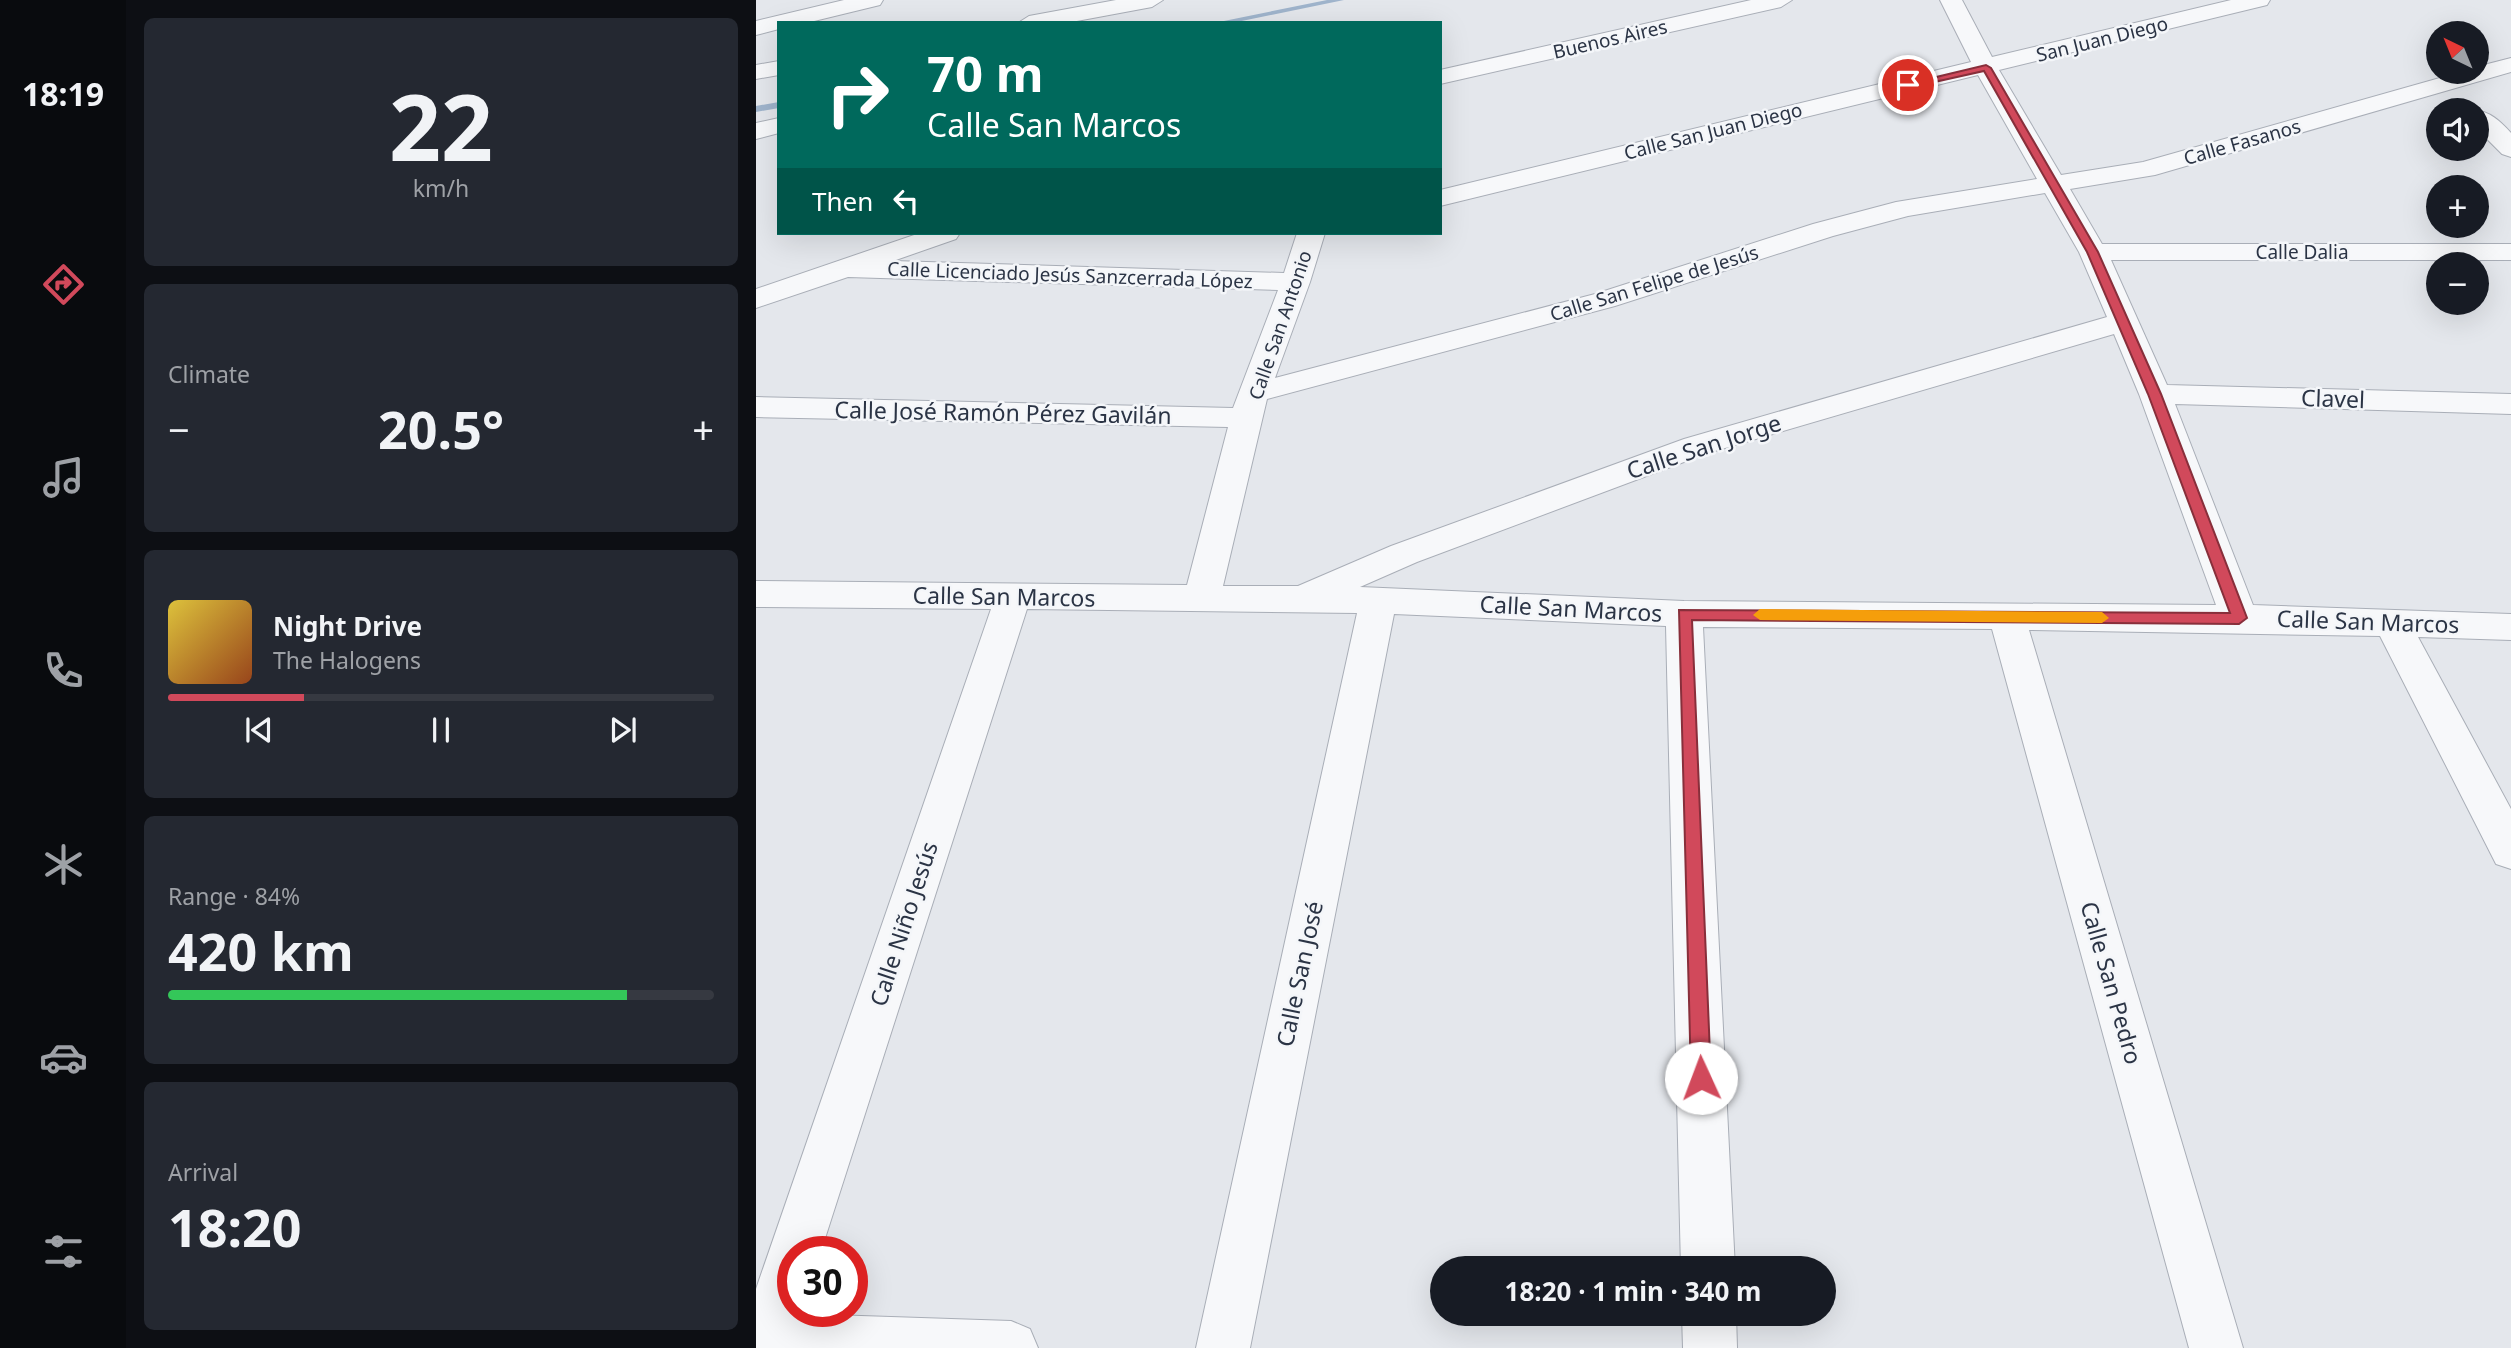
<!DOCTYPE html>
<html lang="en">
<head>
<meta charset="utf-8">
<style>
  :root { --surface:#171b24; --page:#242831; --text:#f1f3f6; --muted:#9ea1a6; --line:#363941; --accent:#d1495b }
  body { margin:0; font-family:"Noto Sans",sans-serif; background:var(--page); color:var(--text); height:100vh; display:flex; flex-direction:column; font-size:26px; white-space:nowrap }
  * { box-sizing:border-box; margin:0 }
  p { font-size:23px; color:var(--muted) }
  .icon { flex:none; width:38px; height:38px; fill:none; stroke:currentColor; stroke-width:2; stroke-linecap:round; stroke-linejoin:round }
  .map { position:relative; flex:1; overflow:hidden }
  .drawer { display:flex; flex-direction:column; gap:18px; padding:18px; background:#0d0f14; width:630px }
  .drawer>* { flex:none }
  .hud { position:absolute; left:21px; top:21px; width:665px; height:214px; border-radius:0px; box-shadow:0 7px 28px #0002; background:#00695c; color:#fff; overflow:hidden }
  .needle { width:46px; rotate:317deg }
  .fabs { position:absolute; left:1670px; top:21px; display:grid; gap:14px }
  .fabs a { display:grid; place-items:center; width:63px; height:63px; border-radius:50%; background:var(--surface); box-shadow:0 7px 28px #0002; font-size:35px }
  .speed { position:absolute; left:21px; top:1236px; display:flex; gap:14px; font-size:35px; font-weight:700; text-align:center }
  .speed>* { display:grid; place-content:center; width:91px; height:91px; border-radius:50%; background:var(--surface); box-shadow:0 7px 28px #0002; line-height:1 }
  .speed .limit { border:10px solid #d22; background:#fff; color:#111 }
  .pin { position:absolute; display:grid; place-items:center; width:60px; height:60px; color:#fff; margin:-30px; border:4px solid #fff; border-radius:50%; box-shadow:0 2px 7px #0007 }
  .me { position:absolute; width:77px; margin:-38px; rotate:358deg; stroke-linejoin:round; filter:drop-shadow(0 0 5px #0008) }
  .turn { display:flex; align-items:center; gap:24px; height:147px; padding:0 35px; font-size:32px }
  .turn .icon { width:91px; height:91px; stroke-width:2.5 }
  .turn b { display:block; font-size:49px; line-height:60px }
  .then { display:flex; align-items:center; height:66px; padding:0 35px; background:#0003; gap:14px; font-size:26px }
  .big { font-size:52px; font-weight:700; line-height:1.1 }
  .drawer .widget { flex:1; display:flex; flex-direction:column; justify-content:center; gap:10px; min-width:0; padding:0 24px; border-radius:10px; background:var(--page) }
  .drawer .dial { align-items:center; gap:0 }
  .dial b { font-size:91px; line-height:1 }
  .song { display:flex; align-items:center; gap:21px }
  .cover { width:84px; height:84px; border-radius:10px; background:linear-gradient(135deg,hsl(50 70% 55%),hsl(20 70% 35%)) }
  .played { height:7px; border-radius:4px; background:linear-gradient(90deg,var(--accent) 25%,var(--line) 25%) }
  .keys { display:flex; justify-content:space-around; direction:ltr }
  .heat { display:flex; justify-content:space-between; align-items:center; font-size:38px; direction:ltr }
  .charge { height:10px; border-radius:5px; background:linear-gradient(90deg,#34c759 84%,var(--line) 0) }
  .trip { position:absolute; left:674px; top:1256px; width:406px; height:70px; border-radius:35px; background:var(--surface); box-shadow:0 7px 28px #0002; font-weight:700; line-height:70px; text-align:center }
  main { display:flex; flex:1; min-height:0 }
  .menu { display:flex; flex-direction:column; width:126px; justify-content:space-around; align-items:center; background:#090b0e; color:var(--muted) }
  .menu .icon { width:49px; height:49px }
  .menu .on { color:var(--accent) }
  .menu b { font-size:32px; color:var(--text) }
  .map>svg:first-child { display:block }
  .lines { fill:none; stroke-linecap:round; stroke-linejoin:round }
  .stream { fill:#9fb4cc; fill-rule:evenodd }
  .minor-casing { stroke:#a9aeb7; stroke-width:2 }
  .minor { fill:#f7f8fa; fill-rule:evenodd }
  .route { fill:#d1495b; stroke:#882f3b; stroke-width:2 }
  .slow { fill:#f59e0b }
  .labels { text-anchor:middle; stroke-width:5; stroke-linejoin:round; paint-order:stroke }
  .far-street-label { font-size:19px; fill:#2b3445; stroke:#f4f6f9 }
  .street-label { font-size:23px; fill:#2b3445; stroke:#f4f6f9 }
</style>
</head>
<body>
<main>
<nav class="menu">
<b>18:19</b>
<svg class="icon on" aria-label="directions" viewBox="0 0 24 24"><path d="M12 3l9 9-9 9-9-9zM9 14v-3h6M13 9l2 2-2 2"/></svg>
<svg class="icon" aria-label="music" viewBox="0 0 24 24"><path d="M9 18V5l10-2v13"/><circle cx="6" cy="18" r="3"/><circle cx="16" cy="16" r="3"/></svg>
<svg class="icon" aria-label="phone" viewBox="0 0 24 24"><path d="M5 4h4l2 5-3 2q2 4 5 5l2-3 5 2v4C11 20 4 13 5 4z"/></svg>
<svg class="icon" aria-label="climate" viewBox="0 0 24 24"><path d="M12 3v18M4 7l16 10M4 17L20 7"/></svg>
<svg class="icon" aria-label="car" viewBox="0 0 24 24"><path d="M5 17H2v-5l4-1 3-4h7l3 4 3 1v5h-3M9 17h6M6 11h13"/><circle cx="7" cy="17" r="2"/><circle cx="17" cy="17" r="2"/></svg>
<svg class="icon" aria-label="filters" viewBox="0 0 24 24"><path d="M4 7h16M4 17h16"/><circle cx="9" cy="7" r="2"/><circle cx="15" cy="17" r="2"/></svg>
</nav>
<section class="drawer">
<div class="widget dial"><b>22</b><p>km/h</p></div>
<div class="widget"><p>Climate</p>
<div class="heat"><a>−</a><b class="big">20.5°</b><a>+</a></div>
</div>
<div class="widget">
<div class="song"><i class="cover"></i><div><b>Night Drive</b><p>The Halogens</p></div></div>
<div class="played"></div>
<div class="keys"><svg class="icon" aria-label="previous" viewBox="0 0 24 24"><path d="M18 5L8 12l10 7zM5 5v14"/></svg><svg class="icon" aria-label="pause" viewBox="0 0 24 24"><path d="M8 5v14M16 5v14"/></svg><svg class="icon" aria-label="next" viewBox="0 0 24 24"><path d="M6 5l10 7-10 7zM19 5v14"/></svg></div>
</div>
<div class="widget"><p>Range · 84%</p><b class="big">420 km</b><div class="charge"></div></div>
<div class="widget"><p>Arrival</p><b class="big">18:20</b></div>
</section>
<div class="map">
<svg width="1755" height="1348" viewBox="0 0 1755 1348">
  <rect width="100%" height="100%" fill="#e4e7ec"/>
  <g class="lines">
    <!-- stream -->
    <g class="stream">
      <path d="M571 0H588L476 23H458Z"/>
      <path d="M23 102V108L0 112V106Z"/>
    </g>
    <!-- minor casing -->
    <g class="minor-casing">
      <g id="minor">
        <path d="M88 0H127L124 5 50 23H23V29L0 35V21Z"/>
        <path d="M360 0H407L396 7 310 23H262L273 16Z"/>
        <path d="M995 0H1036L1025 7 684 84V70Z"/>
        <path d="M1184 0H1206L1236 57 1475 0H1514L1511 5 1243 70 1305 175 1387 162 1705 72H1720V67L1755 58V72L1399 175 1314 189 1346 244H1755V260H1355L1411 385 1755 394V414L1419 404 1497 605 1755 614V640L1662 637 1755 809V869L1740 864 1624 636 1273 630 1487 1348H1433L1236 629 947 627 979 1269H925L910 626 638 614 494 1348H440L601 613 271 609 65 1251H37V1311H46L45 1314 255 1321 274 1329 282 1348H0V1289L235 609 0 607V581L431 585 472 427 0 417V397L477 408 522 290 92 277 0 308V289L164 233H204L200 239 137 261 528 273 541 233H569L554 282 519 378 839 294 1057 224 1140 202 1281 179 1222 75 684 206V190L1215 62ZM1289 193 1323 252 1351 317 928 439 635 546 542 586H467L511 399 859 306 1077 236 1152 216ZM1358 334 1383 394 1460 605 928 601 604 587 661 562 952 453Z"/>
        <path d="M23 61V75L0 79V65Z"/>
        <path d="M1717 110C1734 111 1744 121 1755 133V157L1746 154 1720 128V110Z"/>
        <path d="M23 118V133L0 139V123Z"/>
        <path d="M926 1314H980L981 1348H927Z"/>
      </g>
    </g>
    <!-- minor -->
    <use href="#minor" class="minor"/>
  </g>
  <!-- route -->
  <path class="route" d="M1230 65 1235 68 1342 252 1405 394 1491 618 1483 624 936 620 955 1078 952 1084 945 1087 938 1084 935 1078 923 610 1474 613 1392 394 1331 252 1228 71 1152 88 1147 85Z"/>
  <!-- slow -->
  <path class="slow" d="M1004 609 1346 612 1353 618 1346 623 1004 620 997 615Z"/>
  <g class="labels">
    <!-- far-street labels -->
    <g class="far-street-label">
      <text transform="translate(854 39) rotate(-13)" y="7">Buenos Aires</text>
      <text transform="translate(1346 39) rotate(-14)" y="7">San Juan Diego</text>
      <text transform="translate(957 131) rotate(-14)" y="7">Calle San Juan Diego</text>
      <text transform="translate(1486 142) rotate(-16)" y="7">Calle Fasanos</text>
      <text x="1546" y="259">Calle Dalia</text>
      <text transform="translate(314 275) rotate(2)" y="7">Calle Licenciado Jesús Sanzcerrada López</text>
      <text transform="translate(898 283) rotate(-17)" y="7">Calle San Felipe de Jesús</text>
      <text transform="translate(524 325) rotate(-71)" y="7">Calle San Antonio</text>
    </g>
    <!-- street labels -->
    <g class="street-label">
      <text transform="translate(1577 399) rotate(2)" y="8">Clavel</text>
      <text transform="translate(247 413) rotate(1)" y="8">Calle José Ramón Pérez Gavilán</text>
      <text transform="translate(948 447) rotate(-18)" y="8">Calle San Jorge</text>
      <text transform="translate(248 597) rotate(1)" y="8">Calle San Marcos</text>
      <text transform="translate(815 609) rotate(3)" y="8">Calle San Marcos</text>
      <text transform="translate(1612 622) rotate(2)" y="8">Calle San Marcos</text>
      <text transform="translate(148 924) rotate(-72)" y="8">Calle Niño Jesús</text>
      <text transform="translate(544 974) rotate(-78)" y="8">Calle San José</text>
      <text transform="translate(1355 983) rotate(74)" y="8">Calle San Pedro</text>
    </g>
  </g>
</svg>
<div class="fabs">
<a><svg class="needle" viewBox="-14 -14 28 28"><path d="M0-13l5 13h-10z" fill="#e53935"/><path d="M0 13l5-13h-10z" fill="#9ea1a6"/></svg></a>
<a><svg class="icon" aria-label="sound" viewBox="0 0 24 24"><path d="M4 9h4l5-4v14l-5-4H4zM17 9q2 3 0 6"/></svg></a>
<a>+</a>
<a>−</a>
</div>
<div class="speed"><div class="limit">30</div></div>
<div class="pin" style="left:1152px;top:85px;background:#d93025"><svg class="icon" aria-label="arrive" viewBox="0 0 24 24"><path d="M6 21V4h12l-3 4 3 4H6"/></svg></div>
<svg class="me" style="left:945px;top:1078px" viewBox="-20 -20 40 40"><circle r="19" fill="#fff"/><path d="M0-13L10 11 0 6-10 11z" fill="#d1495b"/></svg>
<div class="trip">18:20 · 1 min · 340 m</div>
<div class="hud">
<div class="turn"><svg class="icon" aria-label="right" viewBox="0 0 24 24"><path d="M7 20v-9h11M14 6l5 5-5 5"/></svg><div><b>70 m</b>Calle San Marcos</div></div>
<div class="then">Then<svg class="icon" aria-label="left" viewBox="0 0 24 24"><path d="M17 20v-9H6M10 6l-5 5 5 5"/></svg></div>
</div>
</div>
</main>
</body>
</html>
